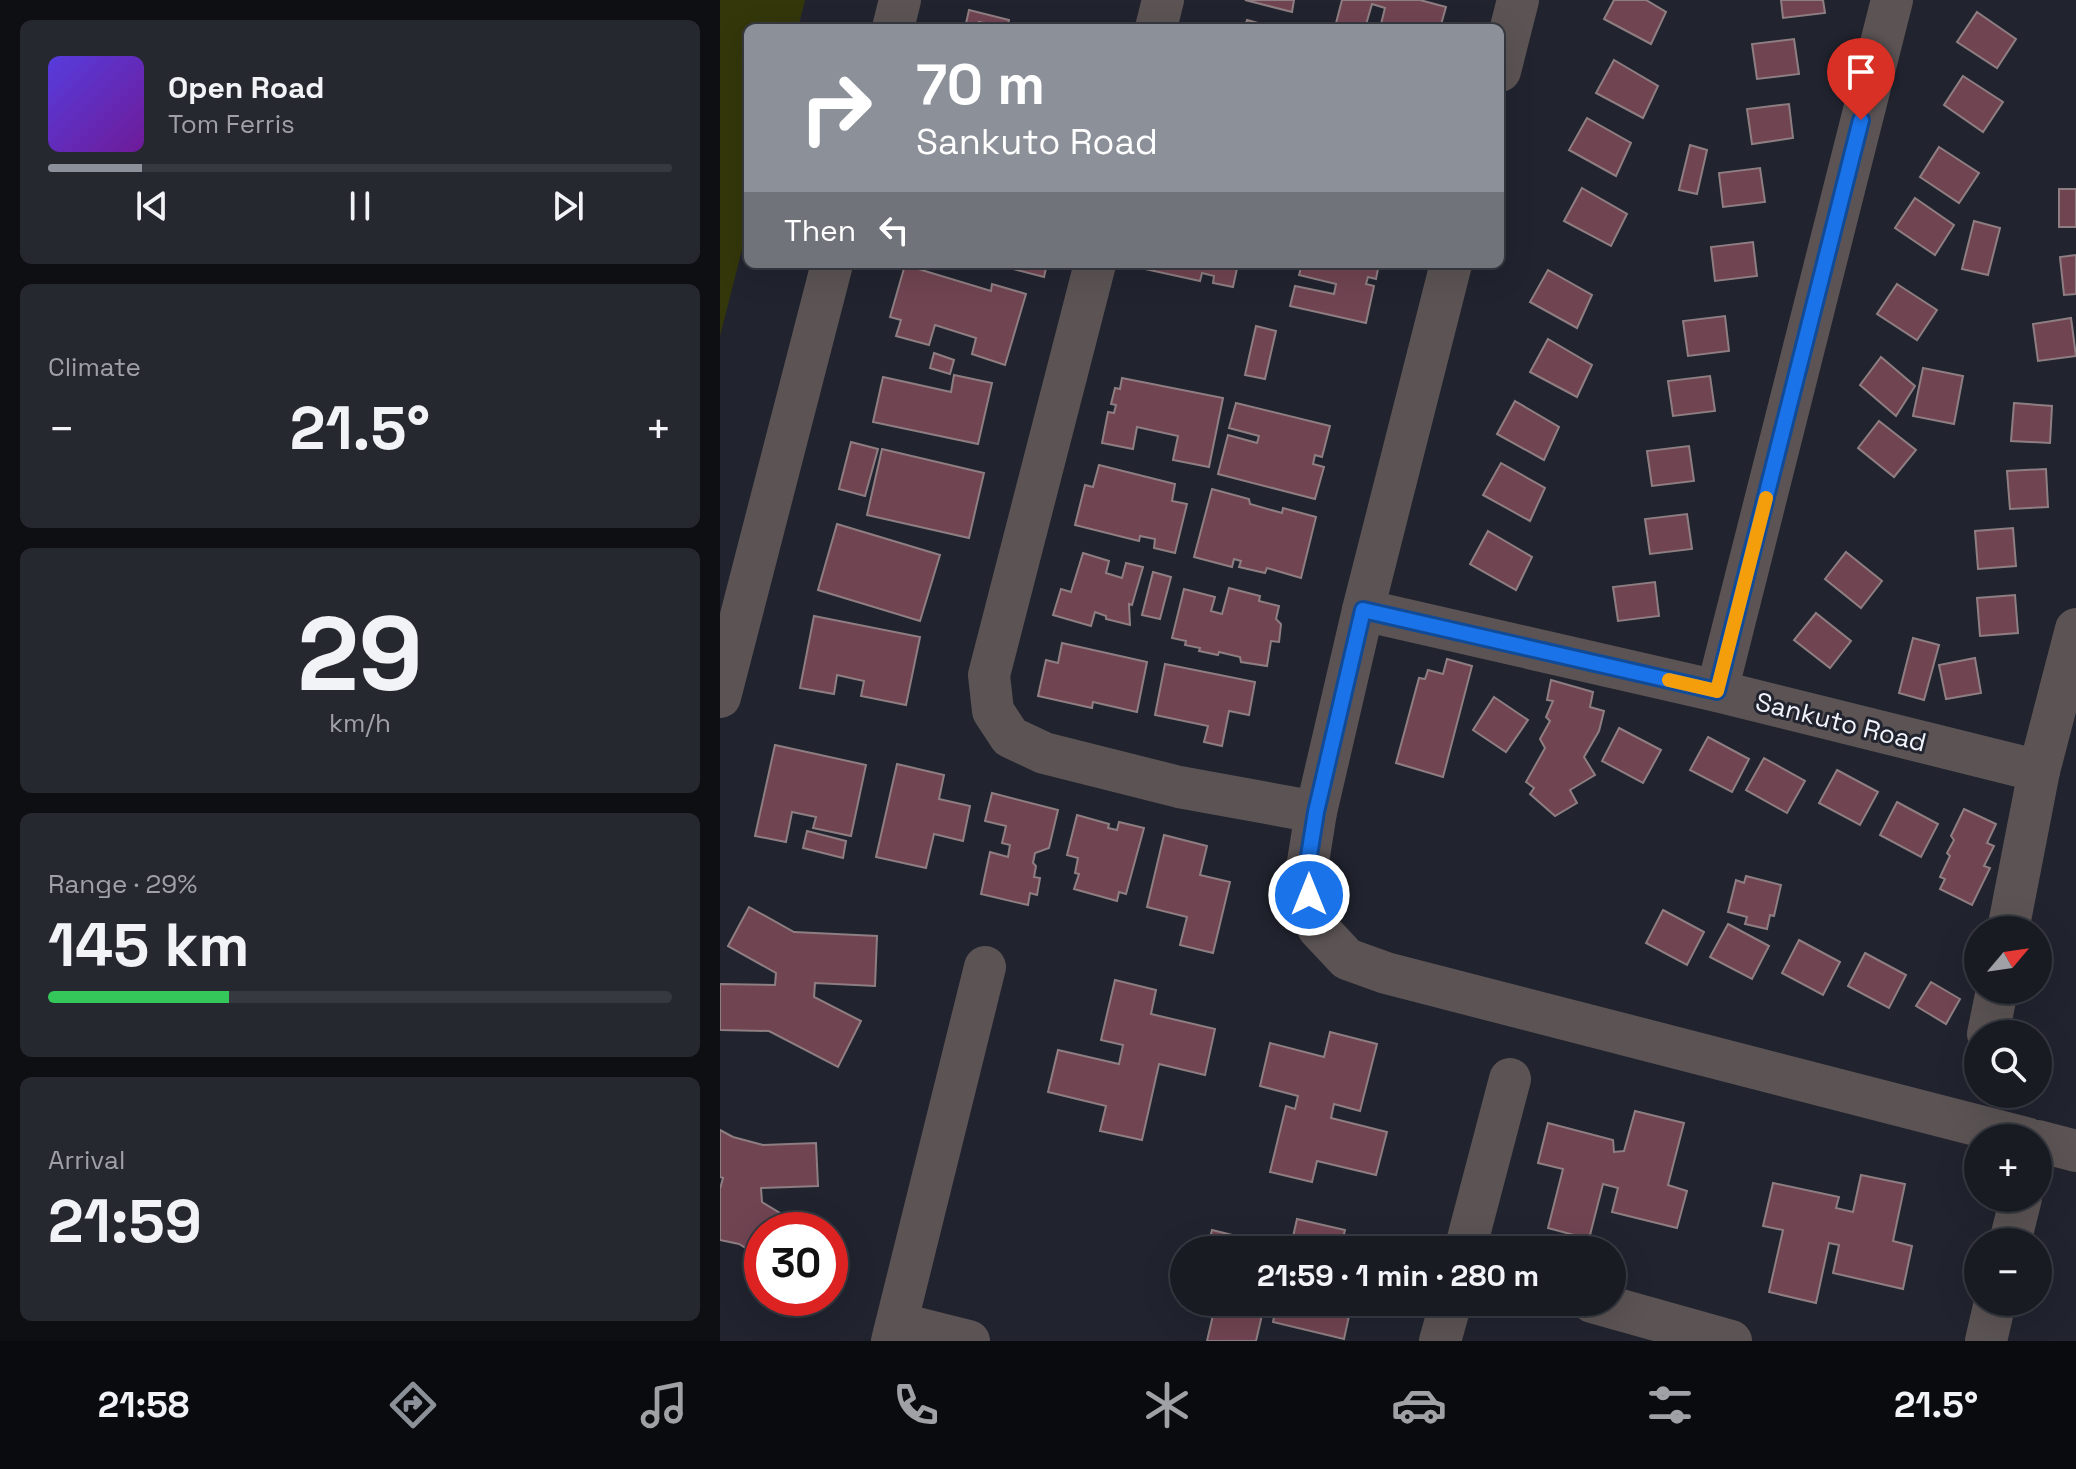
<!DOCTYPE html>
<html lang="en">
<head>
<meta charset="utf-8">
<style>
  :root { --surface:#191b23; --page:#262830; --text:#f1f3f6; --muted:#9fa1a6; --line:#373941; --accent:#8c9099 }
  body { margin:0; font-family:"Space Grotesk",sans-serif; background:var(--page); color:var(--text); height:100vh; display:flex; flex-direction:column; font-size:30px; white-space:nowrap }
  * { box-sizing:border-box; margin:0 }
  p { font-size:26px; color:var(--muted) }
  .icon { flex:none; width:44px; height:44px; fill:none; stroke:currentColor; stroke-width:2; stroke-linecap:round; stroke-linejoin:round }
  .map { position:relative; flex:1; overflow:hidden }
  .panel { display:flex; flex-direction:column; gap:20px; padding:20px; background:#0e0f13; width:720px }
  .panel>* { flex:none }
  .banner { position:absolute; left:24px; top:24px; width:760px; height:244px; border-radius:12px; box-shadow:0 8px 32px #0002,0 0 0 2px var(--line); background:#8c9099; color:#fff; overflow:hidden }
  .needle { width:52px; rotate:61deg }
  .tools { position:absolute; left:1244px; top:916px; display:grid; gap:16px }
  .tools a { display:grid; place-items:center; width:88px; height:88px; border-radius:50%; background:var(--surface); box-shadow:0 8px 32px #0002,0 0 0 2px var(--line); font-size:40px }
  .speed { position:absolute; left:24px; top:1212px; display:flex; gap:16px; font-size:40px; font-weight:700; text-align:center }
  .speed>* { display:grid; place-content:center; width:104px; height:104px; border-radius:50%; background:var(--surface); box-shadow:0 8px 32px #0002,0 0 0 2px var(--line); line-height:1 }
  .speed .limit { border:12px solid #d22; background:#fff; color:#111 }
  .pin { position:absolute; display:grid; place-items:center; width:68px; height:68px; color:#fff; margin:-82px -34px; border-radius:50% 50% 50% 0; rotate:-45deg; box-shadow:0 0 8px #0007 }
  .pin .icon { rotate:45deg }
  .me { position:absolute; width:88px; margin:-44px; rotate:0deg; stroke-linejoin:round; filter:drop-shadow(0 0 6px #0008) }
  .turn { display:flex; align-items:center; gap:28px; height:168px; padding:0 40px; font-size:36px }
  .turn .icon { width:104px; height:104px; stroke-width:2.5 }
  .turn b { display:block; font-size:56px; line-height:68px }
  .then { display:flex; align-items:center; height:76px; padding:0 40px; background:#0003; gap:16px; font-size:30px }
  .big { font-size:60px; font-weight:700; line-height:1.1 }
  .panel .widget { flex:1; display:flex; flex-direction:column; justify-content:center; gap:12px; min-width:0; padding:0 28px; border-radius:12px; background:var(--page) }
  .panel .dial { align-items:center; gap:0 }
  .dial b { font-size:104px; line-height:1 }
  .song { display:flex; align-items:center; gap:24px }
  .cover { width:96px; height:96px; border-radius:12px; background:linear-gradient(135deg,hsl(250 70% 55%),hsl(280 70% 35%)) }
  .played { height:8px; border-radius:4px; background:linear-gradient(90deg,var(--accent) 15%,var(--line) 15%) }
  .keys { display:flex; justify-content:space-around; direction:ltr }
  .heat { display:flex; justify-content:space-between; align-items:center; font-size:44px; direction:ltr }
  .charge { height:12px; border-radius:6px; background:linear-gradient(90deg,#34c759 29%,var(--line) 0) }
  .trip { position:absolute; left:450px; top:1236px; width:456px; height:80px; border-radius:40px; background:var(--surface); box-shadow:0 8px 32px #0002,0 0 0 2px var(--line); font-weight:700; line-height:80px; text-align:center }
  .dock { display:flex; height:128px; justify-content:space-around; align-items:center; background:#0a0b0e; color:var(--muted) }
  .dock .icon { width:56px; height:56px }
  .dock .selected { color:var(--accent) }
  .dock b { font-size:36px; color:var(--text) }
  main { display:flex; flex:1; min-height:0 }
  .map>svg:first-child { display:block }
  .green { fill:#34370a }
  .building { fill:#714452; stroke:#8e7e82; stroke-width:2 }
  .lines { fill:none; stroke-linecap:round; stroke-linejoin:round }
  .minor { stroke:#5c5454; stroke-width:42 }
  .route-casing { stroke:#114b97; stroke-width:20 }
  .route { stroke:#1a73e8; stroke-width:14 }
  .slow { stroke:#f59e0b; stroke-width:14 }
  .labels { text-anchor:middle; stroke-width:6; stroke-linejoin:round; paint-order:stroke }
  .street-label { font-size:26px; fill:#f2f4fc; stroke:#21242f }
</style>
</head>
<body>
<main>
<section class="panel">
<div class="widget">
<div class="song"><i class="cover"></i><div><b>Open Road</b><p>Tom Ferris</p></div></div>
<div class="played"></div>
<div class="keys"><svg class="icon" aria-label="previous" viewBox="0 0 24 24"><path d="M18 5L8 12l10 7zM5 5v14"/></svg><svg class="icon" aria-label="pause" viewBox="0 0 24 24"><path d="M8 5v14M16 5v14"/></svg><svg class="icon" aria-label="next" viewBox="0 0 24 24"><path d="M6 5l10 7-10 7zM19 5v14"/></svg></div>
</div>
<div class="widget"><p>Climate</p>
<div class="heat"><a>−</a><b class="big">21.5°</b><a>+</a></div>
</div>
<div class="widget dial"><b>29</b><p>km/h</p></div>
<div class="widget"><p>Range · 29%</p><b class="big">145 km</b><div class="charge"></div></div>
<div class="widget"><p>Arrival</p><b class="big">21:59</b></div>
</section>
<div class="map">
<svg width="1356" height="1341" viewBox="0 0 1356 1341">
  <rect width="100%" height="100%" fill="#21242f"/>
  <!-- green -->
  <path class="green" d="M0 0H85L78 28H28V226L0 336Z"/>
  <!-- building -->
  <g class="building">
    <path d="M525 0H574L572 12Z"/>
    <path d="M622 0H700L726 7 720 28H660L665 8 652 4 645 28H636L616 23Z"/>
    <path d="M894 0H926L946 12 931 44 884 19Z"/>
    <path d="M1061 0H1103L1105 13 1063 18Z"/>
    <path d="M249 10 289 20 287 28 259 22 258 28H245Z"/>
    <path d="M1257 12 1296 39 1277 68 1237 42Z"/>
    <path d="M527 20 553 27V28H513L514 24 525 27Z"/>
    <path d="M1074 39 1079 74 1037 79 1032 44Z"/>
    <path d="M894 60 938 86 923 118 876 93Z"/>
    <path d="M1243 76 1283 102 1263 132 1224 105Z"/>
    <path d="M1069 104 1073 138 1032 144 1027 109Z"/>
    <path d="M867 118 911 143 896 176 849 150Z"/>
    <path d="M970 145 987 150 977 194 959 190Z"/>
    <path d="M1219 147 1259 173 1239 203 1200 177Z"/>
    <path d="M1040 168 1045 202 1003 207 999 173Z"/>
    <path d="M862 188 907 214 891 246 844 221Z"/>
    <rect x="1339" y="189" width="17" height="38"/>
    <path d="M1195 198 1234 225 1215 255 1175 228Z"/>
    <path d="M1254 221 1280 228 1268 275 1242 269Z"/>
    <path d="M1033 242 1037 276 995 281 991 247Z"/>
    <path d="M1356 255V294L1344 295 1340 257Z"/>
    <path d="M274 264H327L324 277Z"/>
    <path d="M426 264H518L513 287 493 283 494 276 482 273 480 281 425 269Z"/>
    <path d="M582 264H659L656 279 648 277 646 284 654 286 646 323 570 306 575 286 614 294 616 284 579 275Z"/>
    <path d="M185 265 271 291 272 284 306 294 285 365 252 354 256 338 215 325 209 345 176 336 181 320 170 317Z"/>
    <path d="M828 270 872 295 857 328 810 302Z"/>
    <path d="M1177 284 1217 310 1197 340 1157 314Z"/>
    <path d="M1005 316 1009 351 968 356 963 321Z"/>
    <path d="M1351 318 1356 356 1318 361 1313 324Z"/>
    <path d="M536 326 556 331 545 379 525 375Z"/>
    <path d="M828 339 872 365 857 397 810 372Z"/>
    <path d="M214 353 234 360 230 374 210 368Z"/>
    <path d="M1161 357 1195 386 1176 416 1140 385Z"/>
    <path d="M1203 368 1243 376 1234 424 1193 416Z"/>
    <path d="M234 375 272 383 258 444 153 422 163 377 231 392Z"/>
    <path d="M990 376 995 411 953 416 948 381Z"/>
    <path d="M402 378 503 398 489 467 453 460 458 436 417 427 413 449 382 443 388 412 394 413 396 405 391 404 395 388 400 389Z"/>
    <path d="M795 401 839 427 824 460 777 434Z"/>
    <path d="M516 403 610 426 602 457 595 455 593 464 604 467 595 499 498 474 508 435 537 443 539 436 509 428Z"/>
    <path d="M1294 403 1332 406 1330 443 1291 441Z"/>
    <path d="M1159 421 1196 450 1174 477 1138 448Z"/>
    <path d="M131 442 158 449 145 496 119 489Z"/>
    <path d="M969 446 974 481 932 486 927 451Z"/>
    <path d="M162 449 264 473 249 538 147 515Z"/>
    <path d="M781 463 825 488 810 521 763 495Z"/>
    <path d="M379 465 455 484 452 501 467 504 455 553 434 548 435 539 420 536 419 541 355 525 365 485 373 487Z"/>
    <path d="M1326 469 1328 507 1290 509 1287 471Z"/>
    <path d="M492 489 529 499 530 504 562 513 563 508 596 517 581 578 547 568 545 573 519 567 521 561 514 559 512 567 474 557Z"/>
    <path d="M967 514 972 549 930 554 925 519Z"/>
    <path d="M117 524 220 555 200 621 98 590Z"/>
    <path d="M1293 528 1296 566 1258 569 1255 531Z"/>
    <path d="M768 531 812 557 796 590 750 564Z"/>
    <path d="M1126 552 1162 581 1141 608 1105 579Z"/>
    <path d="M363 553 389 561 386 573 402 578 406 563 423 567 412 605 409 604 410 625 386 619V616L375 612 371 626 333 615 341 589 351 592Z"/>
    <path d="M433 572 451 577 440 619 422 615Z"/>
    <path d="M935 582 939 616 898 621 893 587Z"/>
    <path d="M509 588 540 596 539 601 559 606 556 619 561 624 559 642 551 641 547 666 521 662 520 657 499 652 498 655 479 651 480 648 465 645 466 641 452 638 464 589 495 597 491 611 502 614Z"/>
    <path d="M1295 595 1298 633 1260 636 1257 598Z"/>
    <path d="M1096 613 1131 641 1110 668 1074 640Z"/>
    <path d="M94 616 200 637 186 705 141 696 144 681 117 675 114 694 80 688Z"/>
    <path d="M1193 638 1219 645 1204 700 1179 693Z"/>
    <path d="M342 643 427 662 417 712 373 702 372 708 318 696 326 660 338 663Z"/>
    <path d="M1255 658 1261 693 1226 699 1219 665Z"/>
    <path d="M727 659 752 666 723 777 676 763 699 678 705 679 708 670 723 674Z"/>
    <path d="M445 664 535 682 529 715 509 711 502 746 484 742 488 726 435 715Z"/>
    <path d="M831 680 873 692 870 707 884 711 879 731 864 757 875 775 850 790 857 803 835 816 810 794 814 788 806 782 825 748 820 739 830 721 826 717 833 701 827 700Z"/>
    <path d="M774 697 808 720 786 752 753 730Z"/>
    <path d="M899 728 941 750 923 783 882 761Z"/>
    <path d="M988 737 1029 759 1012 792 970 770Z"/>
    <path d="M55 745 146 765 131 836 93 828 96 817 72 812 66 842 35 836Z"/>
    <path d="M1044 758 1085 781 1067 813 1026 790Z"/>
    <path d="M177 764 224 775 219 799 250 806 243 841 214 834 206 868 156 857Z"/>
    <path d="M1117 770 1158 792 1140 825 1099 803Z"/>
    <path d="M272 793 338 810 329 848 315 853 313 863 316 866 314 877 320 878 317 895 310 893 308 905 261 894 270 852 288 857 290 845 282 843 286 826 265 821Z"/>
    <path d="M1177 802 1218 824 1201 857 1160 835Z"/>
    <path d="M1244 809 1276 824 1267 843 1274 846 1264 866 1270 868 1252 905 1220 889 1225 879 1220 877 1230 856 1227 853 1234 840 1231 836Z"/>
    <path d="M357 815 389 824 388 828 397 830 399 822 424 828 406 894 399 892 397 901 354 889 359 874 355 873 358 858 347 855Z"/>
    <path d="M87 831 126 841 123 858 83 848Z"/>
    <path d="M444 835 487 846 480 875 510 882 493 953 460 945 467 917 427 907Z"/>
    <path d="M1026 876 1061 885 1054 916 1050 915 1047 929 1025 924 1027 917 1008 912 1016 880 1024 883Z"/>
    <path d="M29 907 74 932 157 936 155 986 95 983 94 997 141 1021 118 1067 49 1031 0 1030V984L55 985 56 973 8 946Z"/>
    <path d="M943 910 984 932 967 965 926 943Z"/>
    <path d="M1008 924 1049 946 1032 979 990 957Z"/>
    <path d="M1079 940 1120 962 1103 995 1062 973Z"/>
    <path d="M1145 953 1186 975 1169 1008 1128 986Z"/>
    <path d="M395 980 436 990 431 1014 495 1029 485 1075 439 1064 422 1140 380 1131 386 1106 328 1092 338 1050 399 1064 403 1045 381 1040Z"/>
    <path d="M1211 982 1240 999 1226 1024 1196 1006Z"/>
    <path d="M610 1032 657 1044 640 1111 614 1104 611 1118 667 1132 656 1175 597 1161 592 1182 550 1172 566 1106 575 1109 578 1096 540 1086 550 1043 604 1057Z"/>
    <path d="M915 1111 964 1123 948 1185 967 1191 957 1228 892 1212 898 1188 883 1184 869 1239 828 1228 843 1169 818 1163 828 1123 893 1140 894 1152 904 1151Z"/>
    <path d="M0 1130 13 1137 43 1145 96 1143 98 1186 41 1188 42 1202 88 1230H42V1258L19 1244 0 1240V1189L3 1178 0 1177Z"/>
    <path d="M1141 1175 1185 1184 1173 1241 1192 1246 1183 1289 1113 1273 1119 1245 1109 1243 1096 1303 1049 1292 1063 1230 1043 1226 1053 1183 1119 1197 1116 1208 1133 1212Z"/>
    <path d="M577 1219 625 1230 620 1250H570Z"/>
    <path d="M492 1230 557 1246V1250H487Z"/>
    <path d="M496 1302H545L536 1341H487Z"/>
    <path d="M557 1302H632L624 1339 553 1322Z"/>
  </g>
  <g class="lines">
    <!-- minor -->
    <g class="minor">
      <path d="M173 28 180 0"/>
      <path d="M436 28 443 0"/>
      <path d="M780 71 798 0"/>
      <path d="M375 264 269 675 273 711 290 737 324 753 459 787 596 812"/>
      <path d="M731 264 643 610 596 812 587 868 589 895 598 928 627 959 666 973 1306 1138"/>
      <path d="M643 610 997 691 1319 771"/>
      <path d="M997 691 1172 0"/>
      <path d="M0 697 112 264"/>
      <path d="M1288 930 1319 771 1356 629"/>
      <path d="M1268 1034 1277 990"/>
      <path d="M1318 1141 1356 1151"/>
      <path d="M1290 1242 1301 1198"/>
      <path d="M745 1250 790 1079"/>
      <path d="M872 1302 1011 1341"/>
      <path d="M177 1323 249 1341"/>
      <path d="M172 1341 265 967"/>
      <path d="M720 1341 731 1302"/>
      <path d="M1266 1341 1275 1302"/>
    </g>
  </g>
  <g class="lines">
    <!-- route casing -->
    <g class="route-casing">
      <path id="route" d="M589 895 587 868 596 812 643 610 997 691 1141 120"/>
    </g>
    <!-- route -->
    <use href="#route" class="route"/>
    <!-- slow -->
    <path class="slow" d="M949 680 997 691 1046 498"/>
  </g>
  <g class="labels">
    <!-- street labels -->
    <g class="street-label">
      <text transform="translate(1121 722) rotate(14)" y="9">Sankuto Road</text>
    </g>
  </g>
</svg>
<div class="tools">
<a><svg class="needle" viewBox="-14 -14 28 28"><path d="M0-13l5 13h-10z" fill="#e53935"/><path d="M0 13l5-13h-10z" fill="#9fa1a6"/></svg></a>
<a><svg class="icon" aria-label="search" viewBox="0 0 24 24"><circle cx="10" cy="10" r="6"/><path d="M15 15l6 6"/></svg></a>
<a>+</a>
<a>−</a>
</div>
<div class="speed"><div class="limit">30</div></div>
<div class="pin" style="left:1141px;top:120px;background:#d93025"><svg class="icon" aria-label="arrive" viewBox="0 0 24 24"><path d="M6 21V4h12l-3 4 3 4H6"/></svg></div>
<svg class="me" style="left:589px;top:895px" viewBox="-20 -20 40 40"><circle r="17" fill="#1a73e8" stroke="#fff" stroke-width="3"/><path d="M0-11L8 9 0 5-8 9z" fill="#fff"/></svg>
<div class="trip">21:59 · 1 min · 280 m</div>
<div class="banner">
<div class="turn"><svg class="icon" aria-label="right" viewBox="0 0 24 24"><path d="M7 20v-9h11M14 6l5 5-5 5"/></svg><div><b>70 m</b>Sankuto Road</div></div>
<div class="then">Then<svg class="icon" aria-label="left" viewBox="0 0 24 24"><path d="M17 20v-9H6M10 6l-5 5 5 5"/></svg></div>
</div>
</div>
</main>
<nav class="dock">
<b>21:58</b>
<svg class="icon selected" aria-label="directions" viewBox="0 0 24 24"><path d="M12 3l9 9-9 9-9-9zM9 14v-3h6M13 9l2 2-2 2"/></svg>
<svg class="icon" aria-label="music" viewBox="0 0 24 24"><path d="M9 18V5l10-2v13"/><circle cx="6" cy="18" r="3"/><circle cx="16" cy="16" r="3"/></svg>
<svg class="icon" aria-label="phone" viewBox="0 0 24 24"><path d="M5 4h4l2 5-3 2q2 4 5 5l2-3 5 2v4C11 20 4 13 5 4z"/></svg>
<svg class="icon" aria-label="climate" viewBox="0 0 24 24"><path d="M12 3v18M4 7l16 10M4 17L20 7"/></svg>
<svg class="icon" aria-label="car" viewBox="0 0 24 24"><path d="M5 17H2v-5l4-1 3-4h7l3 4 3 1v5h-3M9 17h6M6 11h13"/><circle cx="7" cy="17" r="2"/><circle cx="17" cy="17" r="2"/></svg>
<svg class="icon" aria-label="filters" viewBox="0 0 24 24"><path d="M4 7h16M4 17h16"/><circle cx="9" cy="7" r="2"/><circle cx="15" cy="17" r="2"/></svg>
<b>21.5°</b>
</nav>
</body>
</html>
